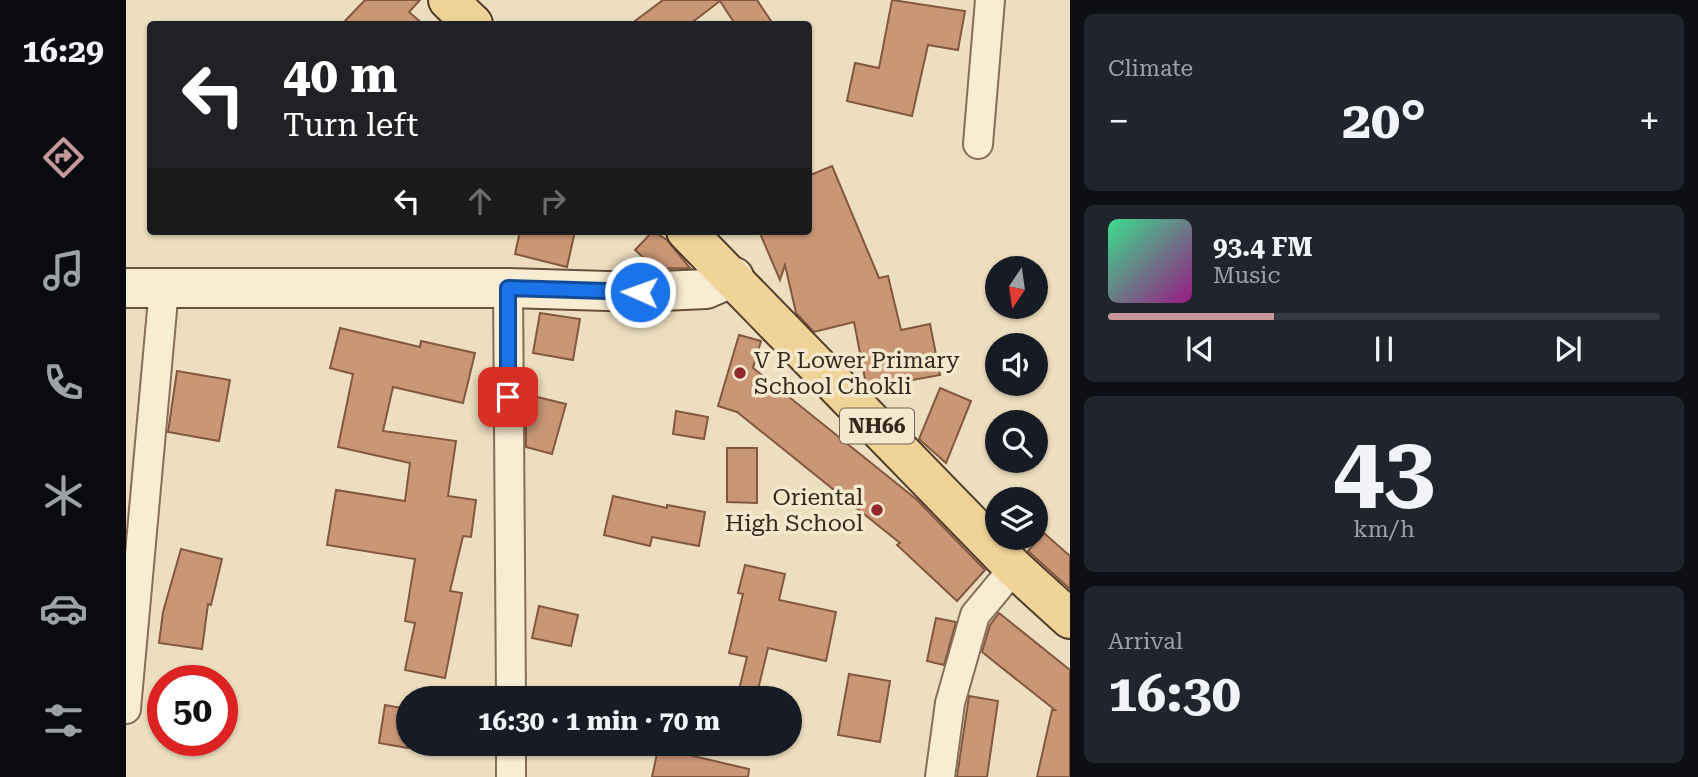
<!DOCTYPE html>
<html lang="en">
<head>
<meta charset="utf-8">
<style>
  :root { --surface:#171b24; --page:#20242c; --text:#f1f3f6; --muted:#9ea1a6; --line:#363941; --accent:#c6989b }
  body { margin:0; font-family:"Roboto Serif",serif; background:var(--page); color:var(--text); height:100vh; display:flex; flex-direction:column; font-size:26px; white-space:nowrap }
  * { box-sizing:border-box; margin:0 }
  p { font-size:23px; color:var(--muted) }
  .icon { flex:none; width:38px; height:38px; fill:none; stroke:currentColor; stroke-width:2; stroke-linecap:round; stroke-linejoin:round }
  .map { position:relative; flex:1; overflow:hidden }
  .drawer { display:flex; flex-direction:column; gap:14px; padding:14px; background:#0d0f14; width:628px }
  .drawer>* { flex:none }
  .top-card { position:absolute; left:21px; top:21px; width:665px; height:214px; border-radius:7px; box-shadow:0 2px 5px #0004; background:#202124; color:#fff; overflow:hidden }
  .needle { width:46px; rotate:193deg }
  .tools { position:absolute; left:859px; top:256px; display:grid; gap:14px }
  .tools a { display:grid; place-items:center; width:63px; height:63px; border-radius:50%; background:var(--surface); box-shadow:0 2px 5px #0004; font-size:35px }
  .speed { position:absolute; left:21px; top:665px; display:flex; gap:14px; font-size:35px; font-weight:700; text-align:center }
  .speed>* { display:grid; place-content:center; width:91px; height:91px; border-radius:50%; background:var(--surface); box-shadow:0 2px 5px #0004; line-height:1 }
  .speed .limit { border:10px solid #d22; background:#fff; color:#111 }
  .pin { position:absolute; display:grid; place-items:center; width:60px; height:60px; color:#fff; margin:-30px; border-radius:14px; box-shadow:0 4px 10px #0006 }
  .me { position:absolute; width:77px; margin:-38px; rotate:272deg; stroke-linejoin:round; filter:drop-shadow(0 0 5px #0008) }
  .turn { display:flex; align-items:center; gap:24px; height:147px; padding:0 21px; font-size:32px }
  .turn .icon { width:91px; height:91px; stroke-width:2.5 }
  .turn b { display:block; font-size:49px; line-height:60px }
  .lanes { display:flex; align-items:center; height:66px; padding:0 21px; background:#0003; justify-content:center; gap:35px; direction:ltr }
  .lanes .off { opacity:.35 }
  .big { font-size:52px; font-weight:700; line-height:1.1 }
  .drawer .tile { flex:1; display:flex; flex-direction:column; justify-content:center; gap:10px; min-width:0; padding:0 24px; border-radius:10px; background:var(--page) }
  .drawer .dial { align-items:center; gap:0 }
  .dial b { font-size:91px; line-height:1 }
  .song { display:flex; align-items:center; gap:21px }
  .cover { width:84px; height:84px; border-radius:10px; background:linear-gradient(135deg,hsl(150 70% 55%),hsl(310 70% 35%)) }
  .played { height:7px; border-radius:4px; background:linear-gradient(90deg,var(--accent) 30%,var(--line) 30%) }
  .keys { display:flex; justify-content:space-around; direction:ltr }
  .heat { display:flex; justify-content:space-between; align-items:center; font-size:38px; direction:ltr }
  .trip { position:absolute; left:270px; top:686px; width:406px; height:70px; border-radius:35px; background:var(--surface); box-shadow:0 2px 5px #0004; font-weight:700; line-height:70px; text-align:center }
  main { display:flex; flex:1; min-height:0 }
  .menu { display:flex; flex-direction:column; width:126px; justify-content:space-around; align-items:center; background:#090b0e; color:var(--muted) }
  .menu .icon { width:49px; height:49px }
  .menu .on { color:var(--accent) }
  .menu b { font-size:32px; color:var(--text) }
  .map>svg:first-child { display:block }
  .building { fill:#ca9776; stroke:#83583e; stroke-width:2 }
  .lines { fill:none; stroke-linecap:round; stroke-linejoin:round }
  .street-casing { stroke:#856f58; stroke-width:32 }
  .secondary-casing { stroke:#66503b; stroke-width:42 }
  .primary-casing { stroke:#523d2c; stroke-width:42 }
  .street { stroke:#f8ecd2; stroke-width:28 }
  .secondary { stroke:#f8ecd2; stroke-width:38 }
  .primary { stroke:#f0d397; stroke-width:38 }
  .route-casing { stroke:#114b97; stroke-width:18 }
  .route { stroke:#1a73e8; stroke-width:12 }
  .poi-dot { fill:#92292c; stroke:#f4e9ce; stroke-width:2.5 }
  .labels { text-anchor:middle; stroke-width:7; stroke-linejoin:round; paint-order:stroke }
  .shield { fill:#f4e9ce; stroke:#6e6251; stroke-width:2 }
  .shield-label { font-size:21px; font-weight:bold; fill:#35281c }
  .poi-label { font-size:23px; fill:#35281c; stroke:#f4e9ce; text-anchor:start }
</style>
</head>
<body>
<main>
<nav class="menu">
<b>16:29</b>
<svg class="icon on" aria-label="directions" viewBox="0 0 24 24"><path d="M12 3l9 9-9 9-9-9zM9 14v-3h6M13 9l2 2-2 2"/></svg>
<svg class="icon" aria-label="music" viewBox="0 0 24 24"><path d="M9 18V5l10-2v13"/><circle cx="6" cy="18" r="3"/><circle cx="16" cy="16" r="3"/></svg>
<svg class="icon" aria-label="phone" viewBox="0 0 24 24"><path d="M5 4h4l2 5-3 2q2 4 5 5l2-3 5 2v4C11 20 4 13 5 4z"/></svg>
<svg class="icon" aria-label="climate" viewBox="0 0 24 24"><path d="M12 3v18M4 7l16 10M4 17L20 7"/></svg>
<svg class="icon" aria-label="car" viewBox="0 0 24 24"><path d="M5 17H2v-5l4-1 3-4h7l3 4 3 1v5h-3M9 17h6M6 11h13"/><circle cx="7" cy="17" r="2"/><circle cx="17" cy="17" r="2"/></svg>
<svg class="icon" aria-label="filters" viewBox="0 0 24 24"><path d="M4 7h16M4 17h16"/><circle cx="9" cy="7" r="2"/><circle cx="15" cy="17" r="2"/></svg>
</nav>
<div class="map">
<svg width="944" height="777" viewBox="0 0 944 777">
  <rect width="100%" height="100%" fill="#eddebf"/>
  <!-- building -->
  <g class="building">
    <path d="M239 0H294L283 12 297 24H216Z"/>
    <path d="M537 0H631L647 24H609L594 1 564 24H505Z"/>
    <path d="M766 0 839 11 832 50 802 45 786 116 721 101 729 63 753 68Z"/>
    <path d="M706 166 753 278 762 276 775 330 804 324 814 375 743 388 740 384 728 322 688 332 670 313 659 265 654 280 633 231H682V176Z"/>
    <path d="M394 231H449L441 267 389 254Z"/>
    <path d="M527 231 541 240 564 268 530 269 509 250Z"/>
    <path d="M414 313 454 319 447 360 407 353Z"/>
    <path d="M214 328 294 347 295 341 349 353 337 403 267 387 257 431 330 441 322 496 350 500 345 537 337 536 324 591 336 593 319 678 279 670 289 623 279 621 289 559 201 545 210 490 279 501 284 463 212 447 227 374 204 368Z"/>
    <path d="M613 335 635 341 627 368 790 499 859 570 831 601 771 545 774 543 611 412 592 406Z"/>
    <path d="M51 371 104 380 93 441 42 432Z"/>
    <path d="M814 388 845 401 820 463 793 439Z"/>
    <path d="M403 395 440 404 426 454 400 447V409Z"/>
    <path d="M550 411 582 417 578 439 547 434Z"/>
    <path d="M601 448H631V503L601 502Z"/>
    <path d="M487 496 541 508V505L579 512 573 546 526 537 524 546 478 535Z"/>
    <path d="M918 533 944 556V589L902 551Z"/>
    <path d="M55 549 96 559 85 605 82 604 76 649 33 643 37 612Z"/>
    <path d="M619 565 659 574 653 600 710 612 700 661 642 648 630 698H611L621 657 603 653 617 594 612 593Z"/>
    <path d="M413 606 452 615 445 646 406 638Z"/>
    <path d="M873 613 944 670V777H911L926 710H929L856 652 864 625Z"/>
    <path d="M810 618 830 622 818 665 801 661Z"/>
    <path d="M723 674 764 681 754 742 712 735Z"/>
    <path d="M843 696 872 701 861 777H831Z"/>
    <path d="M259 705 282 709V748L253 743Z"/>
    <path d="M533 744H570L567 756 623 769 622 777H526Z"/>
  </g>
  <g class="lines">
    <!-- street casing -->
    <g class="street-casing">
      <g id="street">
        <path d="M852 144 864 0"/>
        <path d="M382 288 385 698"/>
        <path d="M0 709 38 288"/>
        <path d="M385 744V777"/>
        <path d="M814 777 824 703 849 615 888 568"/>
      </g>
    </g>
    <!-- secondary casing -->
    <g class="secondary-casing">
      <path id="secondary" d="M0 288H382L514 292 580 289 608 277"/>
    </g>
    <!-- primary casing -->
    <g class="primary-casing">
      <g id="primary">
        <path d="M322 0 347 24"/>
        <path d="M560 231 888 568 944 619"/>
      </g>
    </g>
    <!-- street -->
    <use href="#street" class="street"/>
    <!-- secondary -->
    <use href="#secondary" class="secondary"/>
    <!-- primary -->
    <use href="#primary" class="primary"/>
  </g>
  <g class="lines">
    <!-- route casing -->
    <g class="route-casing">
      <path id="route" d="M382 397V288L514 292"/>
    </g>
    <!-- route -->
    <use href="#route" class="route"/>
  </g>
  <!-- markers -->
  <g class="poi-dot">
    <circle cx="614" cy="373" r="7"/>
    <circle cx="751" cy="510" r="7"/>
  </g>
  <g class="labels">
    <!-- shield labels -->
    <rect class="shield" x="714" y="408.5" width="74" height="35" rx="5"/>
    <g class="shield-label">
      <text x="751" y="433">NH66</text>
    </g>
    <!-- poi labels -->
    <g class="poi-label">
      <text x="628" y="368">V P Lower Primary<tspan x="628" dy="26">School Chokli</tspan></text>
      <text x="737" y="505" text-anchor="end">Oriental<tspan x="737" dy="26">High School</tspan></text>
    </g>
  </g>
</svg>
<div class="tools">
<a><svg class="needle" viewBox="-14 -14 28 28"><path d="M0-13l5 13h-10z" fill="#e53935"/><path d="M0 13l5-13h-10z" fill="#9ea1a6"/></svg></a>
<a><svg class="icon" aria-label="sound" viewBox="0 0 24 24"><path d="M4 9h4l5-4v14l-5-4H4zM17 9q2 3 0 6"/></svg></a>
<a><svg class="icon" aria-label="search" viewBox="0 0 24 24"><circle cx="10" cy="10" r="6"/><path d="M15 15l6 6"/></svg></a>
<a><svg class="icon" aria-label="layers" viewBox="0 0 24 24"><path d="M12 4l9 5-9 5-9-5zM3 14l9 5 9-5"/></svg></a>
</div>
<div class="speed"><div class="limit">50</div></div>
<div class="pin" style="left:382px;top:397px;background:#d93025"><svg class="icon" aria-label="arrive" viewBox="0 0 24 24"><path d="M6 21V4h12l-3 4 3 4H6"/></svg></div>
<svg class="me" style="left:514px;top:292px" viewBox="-20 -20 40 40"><circle r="17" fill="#1a73e8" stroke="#fff" stroke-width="3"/><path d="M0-11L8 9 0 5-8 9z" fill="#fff"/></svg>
<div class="trip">16:30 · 1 min · 70 m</div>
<div class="top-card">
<div class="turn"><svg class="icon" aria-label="left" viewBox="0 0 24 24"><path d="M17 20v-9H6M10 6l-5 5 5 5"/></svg><div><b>40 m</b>Turn left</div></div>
<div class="lanes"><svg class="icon" aria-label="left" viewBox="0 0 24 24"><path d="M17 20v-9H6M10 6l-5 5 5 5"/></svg><svg class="icon off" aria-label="ahead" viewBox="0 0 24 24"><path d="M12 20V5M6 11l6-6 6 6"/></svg><svg class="icon off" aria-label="right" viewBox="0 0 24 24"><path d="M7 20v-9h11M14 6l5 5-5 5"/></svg></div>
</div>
</div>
<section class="drawer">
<div class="tile"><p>Climate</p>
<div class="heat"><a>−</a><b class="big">20°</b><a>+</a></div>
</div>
<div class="tile">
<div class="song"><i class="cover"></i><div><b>93.4 FM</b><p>Music</p></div></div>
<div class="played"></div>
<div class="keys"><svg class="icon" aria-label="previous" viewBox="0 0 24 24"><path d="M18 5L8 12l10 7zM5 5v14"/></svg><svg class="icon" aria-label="pause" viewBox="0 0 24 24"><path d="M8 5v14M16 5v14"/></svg><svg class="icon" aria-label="next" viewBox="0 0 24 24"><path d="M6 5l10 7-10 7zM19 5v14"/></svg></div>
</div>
<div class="tile dial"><b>43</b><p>km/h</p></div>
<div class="tile"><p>Arrival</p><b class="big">16:30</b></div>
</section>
</main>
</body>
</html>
